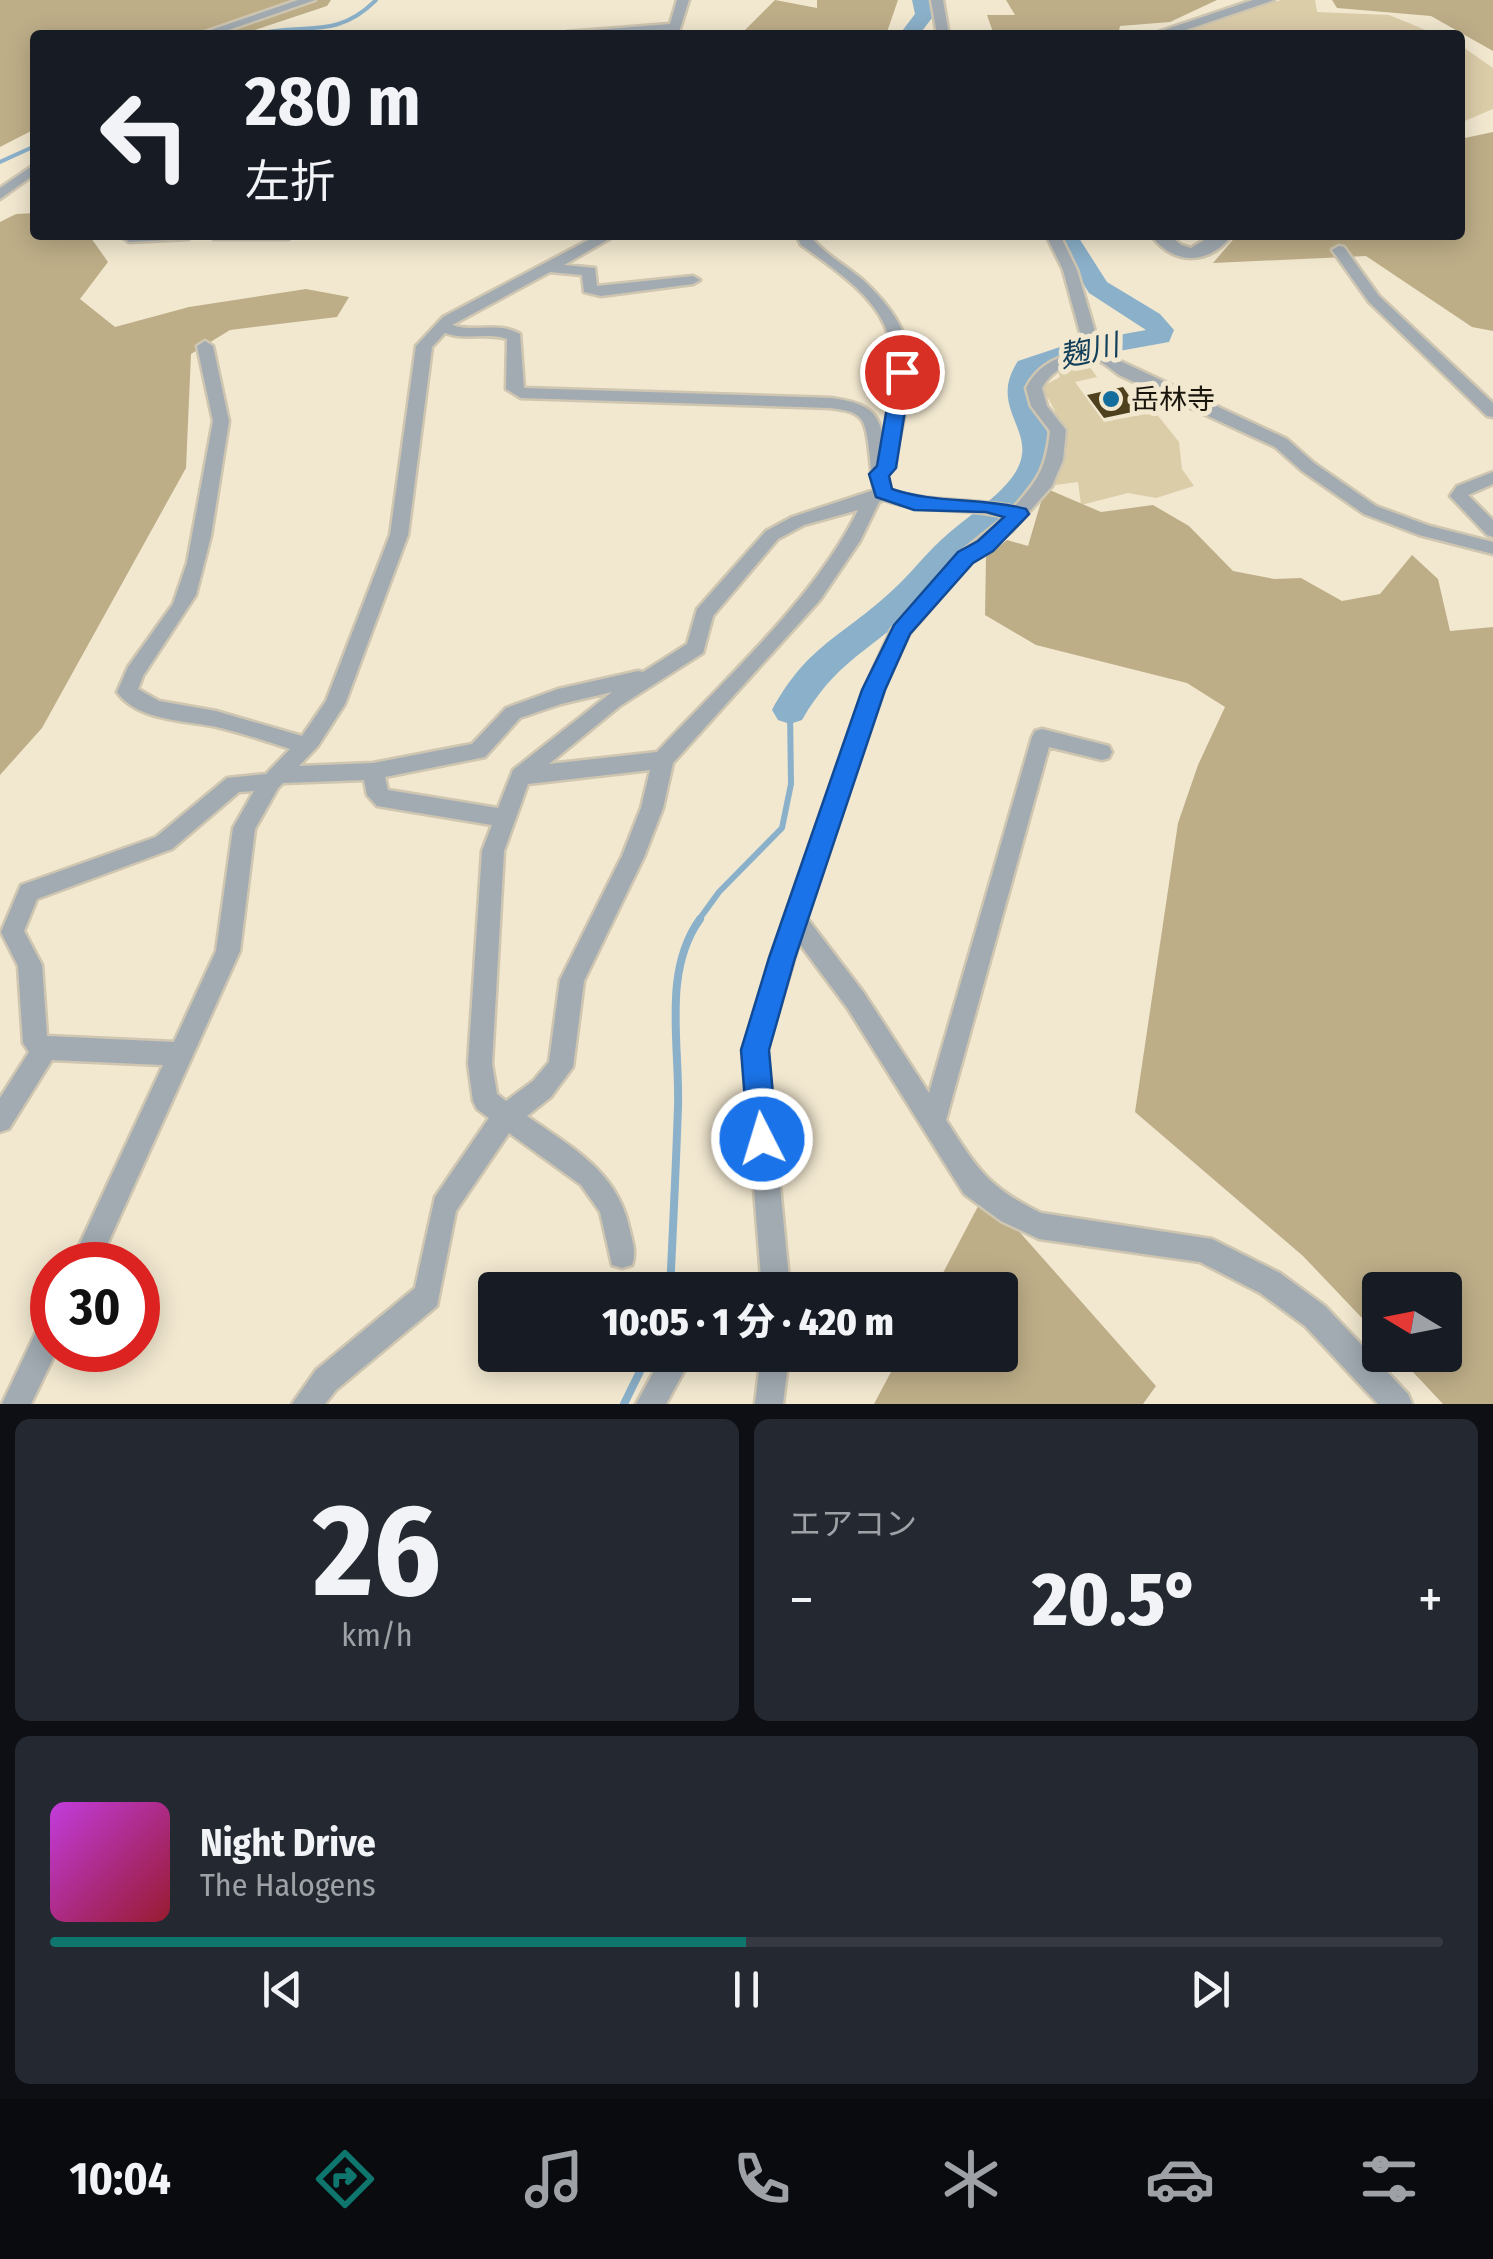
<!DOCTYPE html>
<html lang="ja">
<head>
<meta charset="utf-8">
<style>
  :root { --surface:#171b24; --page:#242831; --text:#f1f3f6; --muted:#9ea1a6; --line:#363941; --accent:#0f766e }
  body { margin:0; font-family:"Fira Sans Condensed","Noto Sans JP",sans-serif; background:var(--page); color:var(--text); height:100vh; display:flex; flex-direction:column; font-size:38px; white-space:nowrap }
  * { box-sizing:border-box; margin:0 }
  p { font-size:32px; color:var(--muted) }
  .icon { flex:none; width:55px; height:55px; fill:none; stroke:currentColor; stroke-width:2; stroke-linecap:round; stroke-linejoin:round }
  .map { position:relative; height:1404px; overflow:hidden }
  .details { display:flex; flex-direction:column; gap:15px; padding:15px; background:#0d0f14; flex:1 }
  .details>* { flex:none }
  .hud { position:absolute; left:30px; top:30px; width:1435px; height:210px; border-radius:10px; box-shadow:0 5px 25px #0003; background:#171b24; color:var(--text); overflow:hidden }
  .needle { width:65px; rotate:280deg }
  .tools { position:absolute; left:1362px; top:1272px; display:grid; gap:20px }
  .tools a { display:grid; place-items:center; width:100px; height:100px; border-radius:10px; background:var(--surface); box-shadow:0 5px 25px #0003; font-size:50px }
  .speed { position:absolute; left:30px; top:1242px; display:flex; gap:20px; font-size:50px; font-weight:700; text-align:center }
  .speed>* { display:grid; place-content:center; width:130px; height:130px; border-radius:50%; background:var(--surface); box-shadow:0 5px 25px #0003; line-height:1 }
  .speed .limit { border:15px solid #d22; background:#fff; color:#111 }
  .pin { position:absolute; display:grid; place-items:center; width:85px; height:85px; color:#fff; margin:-42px; border:5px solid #fff; border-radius:50%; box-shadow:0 2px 10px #0007 }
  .me { position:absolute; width:110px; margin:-55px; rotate:355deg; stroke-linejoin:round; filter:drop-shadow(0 0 8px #0008) }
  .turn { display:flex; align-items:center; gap:35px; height:210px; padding:0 50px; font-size:45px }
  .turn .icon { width:130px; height:130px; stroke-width:2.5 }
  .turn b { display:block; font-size:70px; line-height:85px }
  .big { font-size:75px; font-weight:800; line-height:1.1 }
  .details .widget { flex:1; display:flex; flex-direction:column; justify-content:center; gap:15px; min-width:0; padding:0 35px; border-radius:15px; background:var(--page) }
  .details .dial { align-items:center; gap:0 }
  .dial b { font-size:130px; line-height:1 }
  .song { display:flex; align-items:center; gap:30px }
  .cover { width:120px; height:120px; border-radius:15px; background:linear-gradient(135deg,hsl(290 70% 55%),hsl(350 70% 35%)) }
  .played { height:10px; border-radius:5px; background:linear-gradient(90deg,var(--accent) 50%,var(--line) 50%) }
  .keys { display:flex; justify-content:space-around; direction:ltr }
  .heat { display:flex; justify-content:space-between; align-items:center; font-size:55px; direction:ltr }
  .details .tiles { flex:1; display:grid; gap:15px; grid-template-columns:1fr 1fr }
  .widget:last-child { grid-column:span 2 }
  .trip { position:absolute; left:478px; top:1272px; width:540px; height:100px; border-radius:10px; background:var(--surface); box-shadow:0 5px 25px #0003; font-weight:800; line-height:100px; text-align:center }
  .tabs { display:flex; height:160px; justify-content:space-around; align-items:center; background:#090b0e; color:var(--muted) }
  .tabs .icon { width:70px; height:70px }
  .tabs .selected { color:var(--accent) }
  .tabs b { font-size:45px; color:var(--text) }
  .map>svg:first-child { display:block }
  .green { fill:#dccda9 }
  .forest { fill:#beae88 }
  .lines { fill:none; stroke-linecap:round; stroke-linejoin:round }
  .stream-far2 { stroke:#8bb0c9; stroke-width:4 }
  .stream-far1 { stroke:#8bb0c9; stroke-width:6 }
  .stream { stroke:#8bb0c9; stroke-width:8 }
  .river { fill:#8bb0c9; fill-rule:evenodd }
  .building { fill:#4f411e }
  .minor-casing { stroke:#cfc6b1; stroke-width:5 }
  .tertiary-casing { stroke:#cfc6b1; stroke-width:5 }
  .minor { fill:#a2abb2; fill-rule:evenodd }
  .tertiary { fill:#a2abb2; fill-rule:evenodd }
  .route { fill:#1a73e8; stroke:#114b97; stroke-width:2.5 }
  .poi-dot { fill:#136e9d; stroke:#f2e8d0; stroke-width:4 }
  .labels { text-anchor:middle; stroke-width:10; stroke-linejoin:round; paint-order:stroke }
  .poi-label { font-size:28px; fill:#1a160e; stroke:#f2e8d0; text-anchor:start }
  .water-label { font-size:30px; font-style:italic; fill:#113f5a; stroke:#f2e8d0 }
</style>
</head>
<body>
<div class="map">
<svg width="1493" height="1404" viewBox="0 0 1493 1404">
  <rect width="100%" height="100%" fill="#f2e8d0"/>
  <!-- green -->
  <g class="green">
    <path d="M1281 0H1315L1317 12 1389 15 1438 35H1174Z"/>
    <path d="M1460 45 1493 68V109L1460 123Z"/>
    <path d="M1087 363 1097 377 1075 382 1104 422 1155 412 1179 442 1182 469 1194 486 1156 498 1128 493 1081 505 1078 482 1055 485C1067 439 1067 428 1041 387L1060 377 1058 371Z"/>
  </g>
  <!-- forest -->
  <g class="forest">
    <path d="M0 0H331L327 6 240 35H35V129L0 147Z"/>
    <path d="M775 0 817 8V0H898L886 35H761L744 31Z"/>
    <path d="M1006 0H1217L1170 22 1120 26 1118 35H994L987 15H1015Z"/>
    <path d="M1332 0H1493V51L1431 16 1337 8Z"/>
    <path d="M1493 132V331L1472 327 1366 256 1213 263 1237 235H1460V139Z"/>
    <path d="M35 213V235H89L108 262 80 299 115 327 189 307 306 289 349 297 337 317 230 330 191 354 186 468 42 728 0 775V222L16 214Z"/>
    <path d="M1045 488 1101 512 1153 505 1189 526 1233 571 1274 579 1301 578 1342 601 1380 594 1412 555 1438 579 1450 631 1493 627V1404H1443L1397 1355H1445V1290H1380V1337L1303 1256 1135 1112 1178 823 1198 765 1225 707 1187 683 1036 645 985 615 986 557 1007 540 1028 546Z"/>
    <path d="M985 1193 1156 1386 1143 1404H874L900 1355H1000V1290H934Z"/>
  </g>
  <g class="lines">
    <!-- stream-far2 -->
    <g class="stream-far2">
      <path d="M252 35C302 21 334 42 376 0"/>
      <path d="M0 162 35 146"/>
    </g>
    <!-- stream-far1 -->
    <path class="stream-far1" d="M698 921 719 892 782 828 791 784 790 710"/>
    <!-- stream -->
    <g class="stream">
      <path d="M670 1290C673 1229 676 1167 678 1106 680 1045 662 972 700 919"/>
      <path d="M624 1404 648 1355"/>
    </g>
    <!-- river -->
    <g class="river">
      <path d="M912 0H932L935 14 919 35H899L915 14Z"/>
      <path d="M1053 235H1077L1107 282 1160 314 1174 330 1169 342 1075 359 1039 372C1019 414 1071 429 1041 481 1024 510 993 528 969 550 948 569 932 593 911 612 866 653 835 663 802 720L790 724 778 720 772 710C806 648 836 640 885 597 909 577 926 552 950 532 971 514 997 498 1013 476 1044 432 985 411 1018 361L1069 344 1146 330 1089 293Z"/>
    </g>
  </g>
  <!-- building -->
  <path class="building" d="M1123 387 1130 397 1149 393 1170 404 1104 418 1087 395Z"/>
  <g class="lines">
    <!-- minor casing -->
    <g class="minor-casing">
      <g id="minor">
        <path d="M298 0H315L214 35H196Z"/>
        <path d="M677 0H689L678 35H666L668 31 561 35 567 32 670 24Z"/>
        <path d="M931 0H943L949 35H937Z"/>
        <path d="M35 164V174L0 199V188Z"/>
        <path d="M119 235H195L188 239 129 242Z"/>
        <path d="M207 235H295L288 239H214Z"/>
        <path d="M598 235H616L564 265 595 268 597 286 693 276 700 280 693 284 601 296 584 292 582 275 550 272 452 325C475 333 498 321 520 334L524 388 831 398C859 402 879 407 883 438 907 331 890 307 801 245L796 235H810C822 253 847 266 864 281 931 344 910 381 895 461L885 466 891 490C931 504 973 497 1014 507 1039 479 1046 468 1050 431L1031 406 1026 388C1038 364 1060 355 1085 351L1063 270 1046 235H1060L1077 270 1101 352 1287 439 1314 463 1376 506 1430 526 1493 542V554L1419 535 1364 514 1302 471 1275 447 1119 375C1113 371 1106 364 1099 361 1079 354 1051 370 1042 388L1047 406 1066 430 1063 460 1052 486 1012 531 972 561 909 634 883 691 807 918 864 993 929 1093 1032 737 1035 731 1042 729 1109 746 1112 752 1109 758 1102 760 1049 747 946 1120C977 1168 987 1187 1041 1213L1212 1239 1280 1273 1325 1306 1408 1394 1412 1404H1378L1305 1326 1260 1293 1200 1262 1039 1239 1001 1221 964 1194 848 1009 799 943 767 1050 790 1290H762L743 1050 770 958 863 691 891 630 960 553 1005 517C963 506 926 515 884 500L879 502 860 541 820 600 673 763 663 808 644 857 584 981 573 1067 551 1097 527 1116C571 1147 617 1171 629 1227 632 1240 637 1252 632 1265L622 1268 612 1265 600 1212 581 1185 509 1133 456 1211 437 1306 336 1390 325 1404H292L316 1370 415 1288 435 1197 489 1118 477 1109 473 1101 468 1064 482 851 492 825 377 806 367 795 364 780 283 783 278 788 255 829 240 951 98 1265H70L163 1065 52 1060 9 1129 0 1132V1098L29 1052 23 1043 18 966 1 932 21 885 156 837 227 778 266 774 290 749C267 741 244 734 221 728 188 720 138 722 117 692L128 667 173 604 187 563 213 421 197 346 205 341 213 346 229 421 211 536 196 595 143 676 138 689 159 701 216 711 302 736 326 701 390 535 416 346 443 317ZM445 333C466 341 487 332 507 339L506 389 521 398 831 408C841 410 854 410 861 419 870 429 870 475 874 490L792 517 766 531 697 609 687 644 643 672 638 671 558 689 506 708 472 744 373 763 299 766 318 746 345 704 408 535 432 347ZM858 510C817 596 723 681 657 752L549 764 620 706 703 653 713 616 778 539 804 525ZM612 692 513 770 498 808 388 790 385 777 485 757 520 718 561 704ZM650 770 641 808 622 856 560 980 549 1062 533 1081 506 1101 497 1094 492 1064 504 851 528 784ZM254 791 233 828 216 951 174 1042 47 1036 42 965 24 931 37 899 172 849 239 792Z"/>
        <path d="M1339 246 1344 247 1379 296 1493 403V417L1487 416 1369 302 1332 250Z"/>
        <path d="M1493 472V484L1468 495 1493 520V537L1487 535 1450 496 1457 486Z"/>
        <path d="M52 1315V1350H57L31 1404H2L42 1319Z"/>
        <path d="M663 1355H693L666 1404H636Z"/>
        <path d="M761 1355H789L783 1404H755Z"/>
      </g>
    </g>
    <!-- tertiary casing -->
    <g class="tertiary-casing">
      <g id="tertiary">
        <path d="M1253 0H1274L1171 35H1149Z"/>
        <path d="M1151 235H1169L1181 245 1191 248 1213 235H1232C1209 265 1174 266 1151 235Z"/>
      </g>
    </g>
    <!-- minor -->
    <use href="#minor" class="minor"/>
    <!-- tertiary -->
    <use href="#tertiary" class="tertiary"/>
  </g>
  <!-- route -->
  <path class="route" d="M902 366 911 372 896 468 889 476 892 489C935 504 982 497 1026 509L1029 514 993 551 973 563 910 634 885 690 795 958 769 1050 777 1139 773 1149 762 1153 752 1149 748 1139 741 1050 769 958 862 690 894 625 958 552 978 541 1004 517 986 512 914 510 876 497 869 474 877 466 893 372Z"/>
  <!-- markers -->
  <circle class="poi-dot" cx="1111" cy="399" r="10"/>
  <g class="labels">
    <!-- poi labels -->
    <g class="poi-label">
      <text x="1131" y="409">岳林寺</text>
    </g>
    <!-- water labels -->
    <g class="water-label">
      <text transform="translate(1089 351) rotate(-13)" y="10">麹川</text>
    </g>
  </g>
</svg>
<div class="tools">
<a><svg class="needle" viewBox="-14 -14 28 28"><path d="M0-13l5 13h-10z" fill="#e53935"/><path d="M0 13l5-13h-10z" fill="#9ea1a6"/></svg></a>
</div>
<div class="speed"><div class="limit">30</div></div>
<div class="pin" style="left:902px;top:372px;background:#d93025"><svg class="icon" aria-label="arrive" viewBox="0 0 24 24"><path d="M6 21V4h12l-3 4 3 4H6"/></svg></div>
<svg class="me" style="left:762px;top:1139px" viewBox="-20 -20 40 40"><circle r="17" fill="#1a73e8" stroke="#fff" stroke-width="3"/><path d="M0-11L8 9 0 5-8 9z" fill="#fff"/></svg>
<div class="trip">10:05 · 1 分 · 420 m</div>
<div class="hud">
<div class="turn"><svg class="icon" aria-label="left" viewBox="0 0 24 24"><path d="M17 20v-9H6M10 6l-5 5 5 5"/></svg><div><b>280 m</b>左折</div></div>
</div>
</div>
<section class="details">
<div class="tiles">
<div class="widget dial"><b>26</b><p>km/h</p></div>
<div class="widget"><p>エアコン</p>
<div class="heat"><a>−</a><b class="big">20.5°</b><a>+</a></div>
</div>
<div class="widget">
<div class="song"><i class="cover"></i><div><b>Night Drive</b><p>The Halogens</p></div></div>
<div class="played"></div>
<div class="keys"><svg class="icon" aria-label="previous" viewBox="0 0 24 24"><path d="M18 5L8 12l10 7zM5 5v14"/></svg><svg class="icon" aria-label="pause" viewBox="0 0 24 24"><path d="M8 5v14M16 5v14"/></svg><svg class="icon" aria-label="next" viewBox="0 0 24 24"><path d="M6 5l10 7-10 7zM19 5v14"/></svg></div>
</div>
</div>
</section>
<nav class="tabs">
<b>10:04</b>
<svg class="icon selected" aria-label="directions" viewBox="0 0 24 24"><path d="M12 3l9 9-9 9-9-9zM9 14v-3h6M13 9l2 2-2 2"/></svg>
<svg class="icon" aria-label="music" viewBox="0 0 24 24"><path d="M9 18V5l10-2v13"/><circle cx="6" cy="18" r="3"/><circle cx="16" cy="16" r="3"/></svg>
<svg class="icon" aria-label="phone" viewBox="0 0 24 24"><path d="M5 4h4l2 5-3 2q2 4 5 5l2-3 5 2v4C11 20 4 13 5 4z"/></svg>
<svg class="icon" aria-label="climate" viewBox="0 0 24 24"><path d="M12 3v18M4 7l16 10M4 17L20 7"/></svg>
<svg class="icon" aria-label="car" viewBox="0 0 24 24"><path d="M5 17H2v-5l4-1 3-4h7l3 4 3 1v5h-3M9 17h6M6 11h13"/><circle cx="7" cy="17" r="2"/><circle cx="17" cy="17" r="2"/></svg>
<svg class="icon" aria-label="filters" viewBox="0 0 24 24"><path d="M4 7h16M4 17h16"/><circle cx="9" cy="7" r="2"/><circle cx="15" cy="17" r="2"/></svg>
</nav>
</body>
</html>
